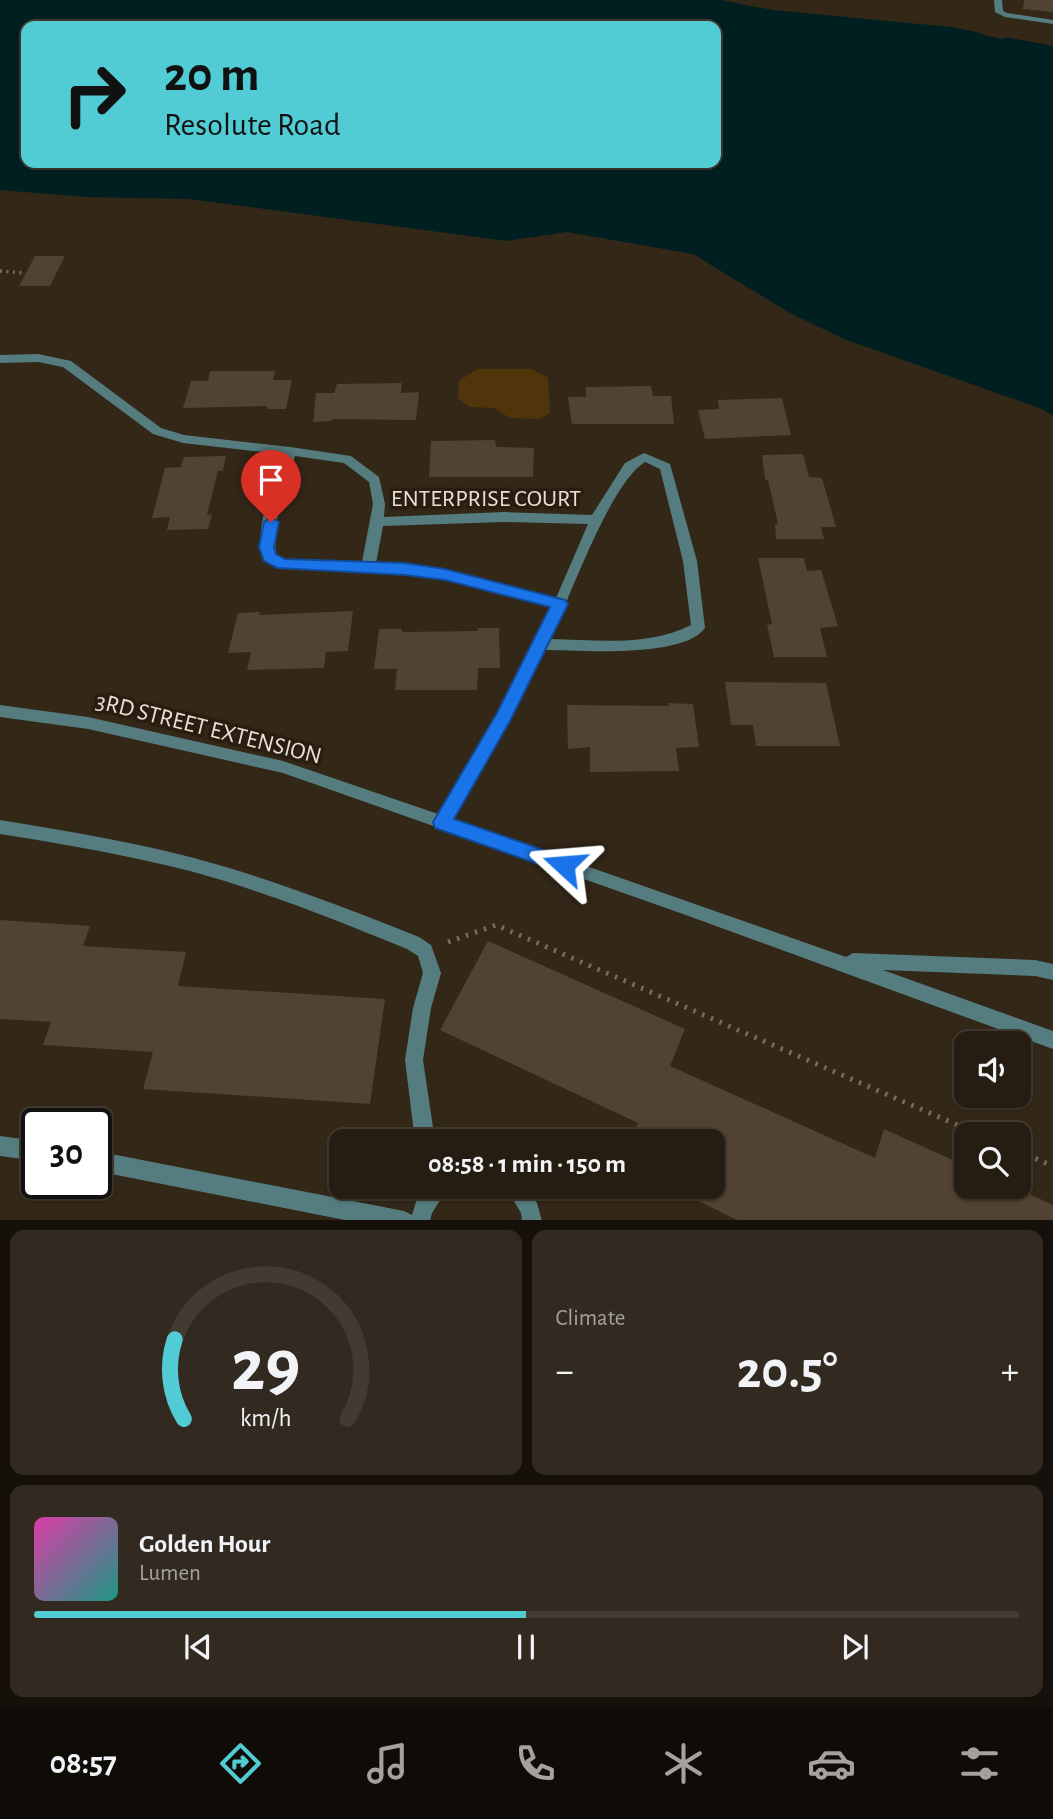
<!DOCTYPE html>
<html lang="en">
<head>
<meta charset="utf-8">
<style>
  :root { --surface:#261d12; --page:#322a20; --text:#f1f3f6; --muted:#a4a29f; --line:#423b32; --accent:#51ccd4 }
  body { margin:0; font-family:"Alegreya Sans",sans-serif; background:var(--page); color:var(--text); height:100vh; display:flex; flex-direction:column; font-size:26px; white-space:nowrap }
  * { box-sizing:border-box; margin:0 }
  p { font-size:23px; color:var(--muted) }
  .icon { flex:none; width:38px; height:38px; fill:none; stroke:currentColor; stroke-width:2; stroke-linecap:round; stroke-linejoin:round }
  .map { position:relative; height:1220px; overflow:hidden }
  .side { display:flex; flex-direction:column; gap:10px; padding:10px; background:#15100a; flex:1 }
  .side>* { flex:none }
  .banner { position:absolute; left:21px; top:21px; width:700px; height:147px; border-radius:14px; box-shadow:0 2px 5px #0004,0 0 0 2px var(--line); background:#51ccd4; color:#111; overflow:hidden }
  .buttons { position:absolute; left:954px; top:1031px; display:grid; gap:14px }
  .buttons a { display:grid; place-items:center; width:77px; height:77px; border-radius:14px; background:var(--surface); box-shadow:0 2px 5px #0004,0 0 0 2px var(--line); font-size:35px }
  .speed { position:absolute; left:21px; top:1108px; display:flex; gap:14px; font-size:35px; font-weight:700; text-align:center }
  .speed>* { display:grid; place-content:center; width:91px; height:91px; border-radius:50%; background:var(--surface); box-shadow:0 2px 5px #0004,0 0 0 2px var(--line); line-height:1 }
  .speed .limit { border:4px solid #111; border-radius:10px; background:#fff; color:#111 }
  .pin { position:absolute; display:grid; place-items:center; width:60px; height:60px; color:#fff; margin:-72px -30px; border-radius:50% 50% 50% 0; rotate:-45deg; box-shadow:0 0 7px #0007 }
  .pin .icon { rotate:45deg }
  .me { position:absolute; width:77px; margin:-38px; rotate:289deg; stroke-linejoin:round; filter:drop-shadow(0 0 5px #0008) }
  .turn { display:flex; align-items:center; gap:24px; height:147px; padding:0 28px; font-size:32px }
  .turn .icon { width:91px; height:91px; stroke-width:2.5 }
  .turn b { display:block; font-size:49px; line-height:60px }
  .big { font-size:52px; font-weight:700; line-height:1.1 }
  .side .card { flex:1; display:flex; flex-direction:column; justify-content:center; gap:10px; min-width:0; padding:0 24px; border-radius:14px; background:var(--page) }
  .side .dial { align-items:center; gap:0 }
  .dial svg { height:182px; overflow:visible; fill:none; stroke:var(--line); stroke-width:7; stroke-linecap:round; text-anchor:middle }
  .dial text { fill:var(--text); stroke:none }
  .song { display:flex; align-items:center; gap:21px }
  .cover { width:84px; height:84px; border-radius:10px; background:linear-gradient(135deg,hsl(320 70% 55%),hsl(170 70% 35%)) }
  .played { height:7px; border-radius:4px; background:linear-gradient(90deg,var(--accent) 50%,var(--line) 50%) }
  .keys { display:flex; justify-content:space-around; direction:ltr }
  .heat { display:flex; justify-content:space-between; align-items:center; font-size:38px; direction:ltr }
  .side .tiles { flex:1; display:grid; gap:10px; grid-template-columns:1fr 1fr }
  .card:last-child { grid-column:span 2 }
  .trip { position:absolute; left:329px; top:1129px; width:396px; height:70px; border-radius:14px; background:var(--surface); box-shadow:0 2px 5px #0004,0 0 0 2px var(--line); font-weight:700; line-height:70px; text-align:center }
  .dock { display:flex; height:112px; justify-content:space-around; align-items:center; background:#0f0c07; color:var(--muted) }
  .dock .icon { width:49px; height:49px }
  .dock .active { color:var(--accent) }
  .dock b { font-size:32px; color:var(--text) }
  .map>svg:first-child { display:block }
  .green { fill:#50350b }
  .water { fill:#001f21; fill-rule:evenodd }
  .pier { fill:#332718 }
  .building { fill:#504333 }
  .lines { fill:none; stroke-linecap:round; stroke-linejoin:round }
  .path-far1 { stroke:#776c5f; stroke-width:3.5; stroke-dasharray:2 4.5; stroke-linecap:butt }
  .path { stroke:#776c5f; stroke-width:5; stroke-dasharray:2.5 7; stroke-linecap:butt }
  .lane { fill:#557d7f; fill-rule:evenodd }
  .street { fill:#557d7f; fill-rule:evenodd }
  .route { fill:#1a73e8; stroke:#114b97; stroke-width:2 }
  .labels { text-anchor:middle; stroke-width:7; stroke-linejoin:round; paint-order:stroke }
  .street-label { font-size:24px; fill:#e7dfd6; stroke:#291d0f }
</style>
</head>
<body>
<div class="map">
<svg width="1053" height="1221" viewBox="0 0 1053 1221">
  <rect width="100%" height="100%" fill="#332718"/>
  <!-- green -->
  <path class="green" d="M477 369H532L548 378 550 413 539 419 510 418 494 408 469 407 458 398 459 381Z"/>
  <!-- water -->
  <path class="water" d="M0 0H722L750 6 923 22 970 29 984 35 1002 39 1014 36 1053 46V416L1042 409 844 339 790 313 693 254 567 232 507 241 189 199 86 197 0 190ZM26 26H716V163H26Z"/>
  <!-- pier -->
  <path class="pier" d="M748 4 958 24 1002 35 1019 34 1053 43V46L951 27 773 10 745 5Z"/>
  <!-- building -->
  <g class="building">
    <path d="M1024 0H1053V12L1023 9Z"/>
    <path d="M35 256H65L50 286H19Z"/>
    <path d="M210 371H275L273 380H292L286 409H267V406L183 408 191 381H208Z"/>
    <path d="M402 383 401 393 419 392 416 420 332 419V421L313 422 316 393H334L337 384Z"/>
    <path d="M651 386 653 396H671L674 424H572L568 397H586V387Z"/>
    <path d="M782 398 791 435 705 439 698 410 719 409 718 400Z"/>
    <path d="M495 440 496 447 534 448 533 477H429L431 441Z"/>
    <path d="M803 454 809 477 822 478 836 527H821L824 539H776L775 525 778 524 768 480H765L762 455Z"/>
    <path d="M226 456 223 471H218L207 515 212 514 208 529 167 530 170 517 152 518 165 468 181 467 184 457Z"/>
    <path d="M758 558H804L807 571 821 570 838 626 820 628 827 657H774L767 625 772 624Z"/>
    <path d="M353 611 348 651 326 652 324 668 247 670 251 652 228 653 238 613 260 612 259 615Z"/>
    <path d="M478 628H499L500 668H478L477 690H395L397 669H374L379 629H402V632L477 631Z"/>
    <path d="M725 682 826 683 840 746H756L753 725H731Z"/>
    <path d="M668 703 693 704 699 747 676 748 679 771 590 772V747L568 749 567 705 669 706Z"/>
    <path d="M0 920 90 926 83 946 186 952 178 986 385 999 370 1104 143 1089 153 1052 43 1045 51 1022 0 1019Z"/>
    <path d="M488 941 685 1029 670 1066 875 1158 884 1129 966 1166V1186H1012L1053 1205V1221H739L668 1186H712V1141H631L638 1123 440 1030Z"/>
  </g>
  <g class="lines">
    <!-- path-far1 -->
    <path class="path-far1" d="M0 271 26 273"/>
    <!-- path -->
    <g class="path">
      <path d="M448 942 496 925 978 1134"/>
      <path d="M1018 1151 1053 1166"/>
    </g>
    <!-- lane -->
    <g class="lane">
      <path d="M994 0H1002L1003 11 1007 13 1053 20V24L1005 17 995 12Z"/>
      <path d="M38 354 71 361 161 428 184 435 290 447 296 451 290 455 183 443 153 434 63 367 38 362 0 363V355Z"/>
      <path d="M0 820C74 832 147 844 219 865 287 885 353 911 419 937L431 945 441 973 431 1008 423 1060 435 1141H415L405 1060 413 1008 423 973 418 956 407 949C336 920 264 891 190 871 127 855 64 844 0 834Z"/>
      <path d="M0 1136 37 1141V1161L0 1156Z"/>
      <path d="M96 1151 404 1211 412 1215 416 1202 427 1186H449L432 1213 430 1221H350L96 1171Z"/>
      <path d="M505 1186H527L537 1203 542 1221H522L521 1213Z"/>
    </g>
    <!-- street -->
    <path class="street" d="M290 447 351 456 379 477 385 504 384 517 504 512 592 515 625 463 644 453 670 464 697 561 705 628C682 659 580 650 544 650L509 720 452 819 846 957 853 953 1035 960 1053 964V980L1035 976 883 970 1053 1031V1049L683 914 283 773 88 729 0 717V705L88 717 283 761 438 814 498 712 532 646 531 644 552 607 445 579 405 574 282 569 264 560C252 532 274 479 284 451ZM295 456 344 463 369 482 373 504 362 562 284 559 275 554 277 519ZM645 462 660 469 683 561 691 625C647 647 597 640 550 639 570 598 610 483 645 462ZM504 522 588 524 556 598 445 569 376 563 383 526Z"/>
  </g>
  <!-- route -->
  <path class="route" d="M271 517 279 522 274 547 276 554 285 559 405 563 445 569 565 600 568 604 510 721 454 819 570 859 573 865 570 871 564 873 435 828 433 822 497 713 550 607 445 580 405 575 277 568 264 561 259 547 264 522Z"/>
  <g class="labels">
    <!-- street labels -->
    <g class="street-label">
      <text x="486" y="506">ENTERPRISE COURT</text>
      <text transform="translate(209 728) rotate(14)" y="8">3RD STREET EXTENSION</text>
    </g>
  </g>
</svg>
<div class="buttons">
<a><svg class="icon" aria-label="sound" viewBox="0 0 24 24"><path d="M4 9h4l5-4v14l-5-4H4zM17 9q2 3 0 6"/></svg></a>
<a><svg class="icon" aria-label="search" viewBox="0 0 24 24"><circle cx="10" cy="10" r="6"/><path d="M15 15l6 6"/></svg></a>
</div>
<div class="speed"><div class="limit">30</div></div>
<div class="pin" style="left:271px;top:522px;background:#d93025"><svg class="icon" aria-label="arrive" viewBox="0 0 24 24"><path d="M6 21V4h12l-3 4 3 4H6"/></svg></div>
<svg class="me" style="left:564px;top:865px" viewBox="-20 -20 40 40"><path d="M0-17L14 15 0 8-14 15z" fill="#1a73e8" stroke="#fff" stroke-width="4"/></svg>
<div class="trip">08:58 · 1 min · 150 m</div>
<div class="banner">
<div class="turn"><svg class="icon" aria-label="right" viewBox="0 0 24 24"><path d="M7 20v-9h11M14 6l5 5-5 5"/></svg><div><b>20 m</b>Resolute Road</div></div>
</div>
</div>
<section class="side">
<div class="tiles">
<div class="card dial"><svg viewBox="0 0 100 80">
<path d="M14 69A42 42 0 1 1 86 69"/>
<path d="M14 69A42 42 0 0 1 10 34" stroke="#51ccd4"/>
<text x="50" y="56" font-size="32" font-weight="700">29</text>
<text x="50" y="72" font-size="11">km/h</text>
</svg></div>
<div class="card"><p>Climate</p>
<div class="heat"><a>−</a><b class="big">20.5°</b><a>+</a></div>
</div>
<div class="card">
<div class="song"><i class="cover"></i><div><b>Golden Hour</b><p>Lumen</p></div></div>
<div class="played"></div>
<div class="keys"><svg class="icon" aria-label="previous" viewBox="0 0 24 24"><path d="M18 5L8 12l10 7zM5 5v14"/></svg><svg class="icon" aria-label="pause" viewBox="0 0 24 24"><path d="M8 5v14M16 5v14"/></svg><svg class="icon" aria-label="next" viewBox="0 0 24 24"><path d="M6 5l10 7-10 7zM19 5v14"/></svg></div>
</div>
</div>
</section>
<nav class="dock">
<b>08:57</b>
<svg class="icon active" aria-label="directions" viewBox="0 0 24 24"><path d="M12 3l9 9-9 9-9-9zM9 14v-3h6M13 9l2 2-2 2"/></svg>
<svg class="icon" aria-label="music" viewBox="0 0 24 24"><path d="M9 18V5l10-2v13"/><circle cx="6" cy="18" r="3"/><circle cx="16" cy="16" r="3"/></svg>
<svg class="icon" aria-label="phone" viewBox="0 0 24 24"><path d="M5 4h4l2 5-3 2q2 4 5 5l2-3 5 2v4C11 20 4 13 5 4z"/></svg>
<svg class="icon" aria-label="climate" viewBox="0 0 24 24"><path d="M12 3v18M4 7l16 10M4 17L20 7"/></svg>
<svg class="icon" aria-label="car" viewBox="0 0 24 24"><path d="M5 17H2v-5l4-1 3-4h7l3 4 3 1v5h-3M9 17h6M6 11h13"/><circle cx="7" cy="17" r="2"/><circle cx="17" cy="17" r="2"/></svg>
<svg class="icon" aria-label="filters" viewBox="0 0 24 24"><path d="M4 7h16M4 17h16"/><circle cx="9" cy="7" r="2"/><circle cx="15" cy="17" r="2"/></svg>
</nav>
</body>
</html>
